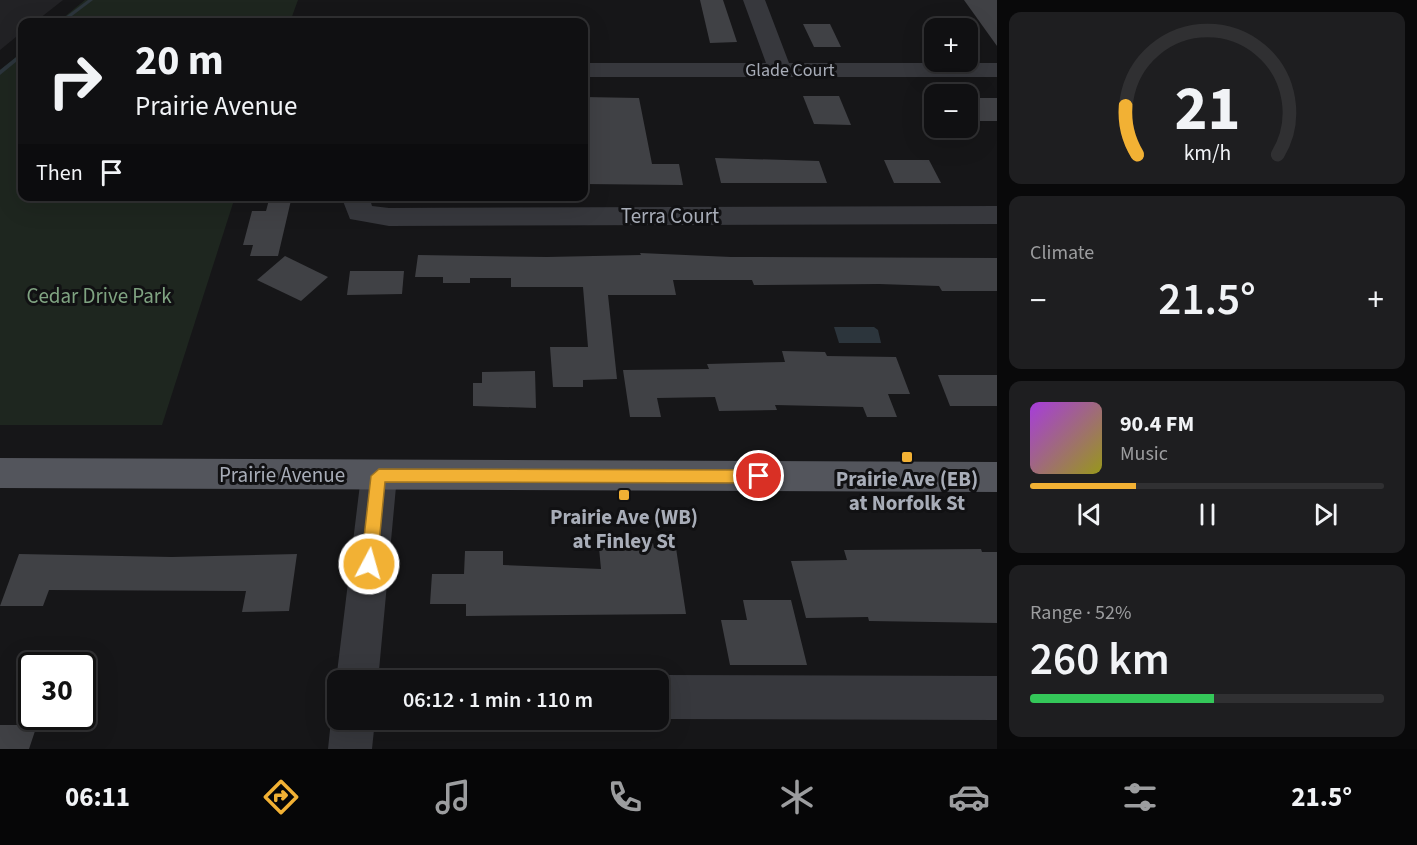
<!DOCTYPE html>
<html lang="en">
<head>
<meta charset="utf-8">
<style>
  :root { --surface:#101012; --page:#1e1e20; --text:#f1f3f6; --muted:#9c9d9f; --line:#303032; --accent:#f2b134 }
  body { margin:0; font-family:"Source Sans 3",sans-serif; background:var(--page); color:var(--text); height:100vh; display:flex; flex-direction:column; font-size:22px; white-space:nowrap }
  * { box-sizing:border-box; margin:0 }
  p { font-size:20px; color:var(--muted) }
  .icon { flex:none; width:33px; height:33px; fill:none; stroke:currentColor; stroke-width:2; stroke-linecap:round; stroke-linejoin:round }
  .map { position:relative; flex:1; overflow:hidden }
  .drawer { display:flex; flex-direction:column; gap:12px; padding:12px; background:#09090a; width:420px }
  .drawer>* { flex:none }
  .hud { position:absolute; left:18px; top:18px; width:570px; height:183px; border-radius:12px; box-shadow:0 6px 24px #0002,0 0 0 2px var(--line); background:#101012; color:var(--text); overflow:hidden }
  .fabs { position:absolute; left:924px; top:18px; display:grid; gap:12px }
  .fabs a { display:grid; place-items:center; width:54px; height:54px; border-radius:12px; background:var(--surface); box-shadow:0 6px 24px #0002,0 0 0 2px var(--line); font-size:30px }
  .speed { position:absolute; left:18px; top:652px; display:flex; gap:12px; font-size:30px; font-weight:700; text-align:center }
  .speed>* { display:grid; place-content:center; width:78px; height:78px; border-radius:50%; background:var(--surface); box-shadow:0 6px 24px #0002,0 0 0 2px var(--line); line-height:1 }
  .speed .limit { border:3px solid #111; border-radius:9px; background:#fff; color:#111 }
  .pin { position:absolute; display:grid; place-items:center; width:51px; height:51px; color:#fff; margin:-26px; border:3px solid #fff; border-radius:50%; box-shadow:0 2px 6px #0007 }
  .me { position:absolute; width:66px; margin:-33px; rotate:6deg; stroke-linejoin:round; filter:drop-shadow(0 0 4px #0008) }
  .turn { display:flex; align-items:center; gap:21px; height:126px; padding:0 18px; font-size:27px }
  .turn .icon { width:78px; height:78px; stroke-width:2.5 }
  .turn b { display:block; font-size:42px; line-height:51px }
  .then { display:flex; align-items:center; height:57px; padding:0 18px; background:#0003; gap:12px; font-size:22px }
  .big { font-size:45px; font-weight:600; line-height:1.1 }
  .drawer .card { flex:1; display:flex; flex-direction:column; justify-content:center; gap:9px; min-width:0; padding:0 21px; border-radius:12px; background:var(--page) }
  .drawer .dial { align-items:center; gap:0 }
  .dial svg { height:156px; overflow:visible; fill:none; stroke:var(--line); stroke-width:7; stroke-linecap:round; text-anchor:middle }
  .dial text { fill:var(--text); stroke:none }
  .song { display:flex; align-items:center; gap:18px }
  .cover { width:72px; height:72px; border-radius:9px; background:linear-gradient(135deg,hsl(280 70% 55%),hsl(60 70% 35%)) }
  .played { height:6px; border-radius:3px; background:linear-gradient(90deg,var(--accent) 30%,var(--line) 30%) }
  .keys { display:flex; justify-content:space-around; direction:ltr }
  .heat { display:flex; justify-content:space-between; align-items:center; font-size:33px; direction:ltr }
  .charge { height:9px; border-radius:4px; background:linear-gradient(90deg,#34c759 52%,var(--line) 0) }
  .trip { position:absolute; left:327px; top:670px; width:342px; height:60px; border-radius:12px; background:var(--surface); box-shadow:0 6px 24px #0002,0 0 0 2px var(--line); font-weight:600; line-height:60px; text-align:center }
  .tabs { display:flex; height:96px; justify-content:space-around; align-items:center; background:#060607; color:var(--muted) }
  .tabs .icon { width:42px; height:42px }
  .tabs .current { color:var(--accent) }
  .tabs b { font-size:27px; color:var(--text) }
  main { display:flex; flex:1; min-height:0 }
  .map>svg:first-child { display:block }
  .built { fill:#222225 }
  .green { fill:#1e261f }
  .water { fill:#2c353c }
  .lines { fill:none; stroke-linecap:round; stroke-linejoin:round }
  .stream { fill:#2c353c; fill-rule:evenodd }
  .building { fill:#404145 }
  .minor { fill:#37383d; fill-rule:evenodd }
  .major { fill:#53555c; fill-rule:evenodd }
  .route { fill:#f2b134; stroke:#9d7322; stroke-width:1.5 }
  .poi-dot { fill:#f2b134; stroke:#111113; stroke-width:2 }
  .labels { text-anchor:middle; stroke-width:6; stroke-linejoin:round; paint-order:stroke }
  .far-street-label { font-size:18px; fill:#a8adb8; stroke:#111113 }
  .street-label { font-size:21px; fill:#a8adb8; stroke:#111113 }
  .park-label { font-size:21px; fill:#7fa381; stroke:#111113 }
  .poi-label { font-size:21px; font-weight:bold; fill:#a8adb8; stroke:#111113 }
</style>
</head>
<body>
<main>
<div class="map">
<svg width="997" height="749" viewBox="0 0 997 749">
  <rect width="100%" height="100%" fill="#161618"/>
  <!-- built -->
  <path class="built" d="M0 0H63L35 22H22V32L0 50Z"/>
  <!-- green -->
  <g class="green">
    <path d="M85 0H298L290 22H58Z"/>
    <path d="M22 52V196L235 197 162 425H0V70Z"/>
  </g>
  <!-- water -->
  <path class="water" d="M834 327H874L878 330 881 343H839Z"/>
  <g class="lines">
    <!-- stream -->
    <g class="stream">
      <path d="M88 0H93L64 22H60V21Z"/>
      <path d="M20 54H22V57L0 75V70Z"/>
    </g>
  </g>
  <!-- building -->
  <g class="building">
    <path d="M700 0H723L737 42 710 43Z"/>
    <path d="M964 0H997V46Z"/>
    <path d="M803 24H830L841 47H814Z"/>
    <path d="M803 96H839L851 125 814 124Z"/>
    <path d="M584 97 639 98 652 164H679L683 185 584 184Z"/>
    <path d="M968 98H997V121H972L968 113Z"/>
    <path d="M715 158 819 161 827 183H721Z"/>
    <path d="M884 160H929L941 183H894Z"/>
    <path d="M270 196H292L278 256H250L253 245H243L252 211H266Z"/>
    <path d="M640 253 731 257 997 258V291H942L939 286 879 284 754 285 752 280H673L676 295H608L617 379 583 380V387H553L550 347H588L583 287H511V278H470V283H443V277H415L418 255 547 257 641 255Z"/>
    <path d="M285 256 328 277 301 301 257 280Z"/>
    <path d="M350 271H404L402 294 347 295Z"/>
    <path d="M782 351 825 352 827 356 896 357 910 394H888L897 417H867L863 407 775 405 777 410 719 411 715 397 657 398 661 417H630L623 370 709 369 707 364 785 362Z"/>
    <path d="M535 371 536 408 473 406V383H482V372Z"/>
    <path d="M938 375H997V406H950Z"/>
    <path d="M632 543H653L654 548H676L686 614 466 616V604H430L432 574H464L465 551H503V565L601 569 599 548H632Z"/>
    <path d="M981 549 982 552H997V623L869 621 868 617 806 618 791 561 847 560 844 550Z"/>
    <path d="M19 554 172 557 297 554 289 611 242 612 246 591 49 590 43 606H0Z"/>
    <path d="M743 600H791L807 665H730L721 620H747Z"/>
    <path d="M0 725H37L29 749H0Z"/>
  </g>
  <g class="lines">
    <!-- minor -->
    <g class="minor">
      <path d="M743 0H765L789 63H997V77H584V63H766Z"/>
      <path d="M341 196H369L372 206 389 208 997 206V224L389 226 350 219Z"/>
      <path d="M379 461 392 465 397 476 378 681H338V686L336 681 361 476 366 465Z"/>
      <path d="M658 675 997 676V720L658 719V681H644Z"/>
      <path d="M337 704 338 720H375L372 749H328L331 720Z"/>
    </g>
    <!-- major -->
    <path class="major" d="M0 458 997 462V492L0 488Z"/>
  </g>
  <!-- route -->
  <path class="route" d="M379 469 759 470 767 476 759 483 385 482 377 564 375 569 369 571 363 569 361 564 371 476Z"/>
  <!-- markers -->
  <g class="poi-dot">
    <rect x="901" y="451" width="12" height="12" rx="3"/>
    <rect x="618" y="489" width="12" height="12" rx="3"/>
  </g>
  <g class="labels">
    <!-- far-street labels -->
    <g class="far-street-label">
      <text x="790" y="76">Glade Court</text>
    </g>
    <!-- street labels -->
    <g class="street-label">
      <text x="670" y="223">Terra Court</text>
      <text x="282" y="482">Prairie Avenue</text>
    </g>
    <!-- park labels -->
    <g class="park-label">
      <text x="99" y="303">Cedar Drive Park</text>
    </g>
    <!-- poi labels -->
    <g class="poi-label">
      <text x="907" y="486">Prairie Ave (EB)<tspan x="907" dy="24">at Norfolk St</tspan></text>
      <text x="624" y="524">Prairie Ave (WB)<tspan x="624" dy="24">at Finley St</tspan></text>
    </g>
  </g>
</svg>
<div class="fabs">
<a>+</a>
<a>−</a>
</div>
<div class="speed"><div class="limit">30</div></div>
<div class="pin" style="left:759px;top:476px;background:#d93025"><svg class="icon" aria-label="arrive" viewBox="0 0 24 24"><path d="M6 21V4h12l-3 4 3 4H6"/></svg></div>
<svg class="me" style="left:369px;top:564px" viewBox="-20 -20 40 40"><circle r="17" fill="#f2b134" stroke="#fff" stroke-width="3"/><path d="M0-11L8 9 0 5-8 9z" fill="#fff"/></svg>
<div class="trip">06:12 · 1 min · 110 m</div>
<div class="hud">
<div class="turn"><svg class="icon" aria-label="right" viewBox="0 0 24 24"><path d="M7 20v-9h11M14 6l5 5-5 5"/></svg><div><b>20 m</b>Prairie Avenue</div></div>
<div class="then">Then<svg class="icon" aria-label="arrive" viewBox="0 0 24 24"><path d="M6 21V4h12l-3 4 3 4H6"/></svg></div>
</div>
</div>
<section class="drawer">
<div class="card dial"><svg viewBox="0 0 100 80">
<path d="M14 69A42 42 0 1 1 86 69"/>
<path d="M14 69A42 42 0 0 1 8 44" stroke="#f2b134"/>
<text x="50" y="56" font-size="32" font-weight="700">21</text>
<text x="50" y="72" font-size="11">km/h</text>
</svg></div>
<div class="card"><p>Climate</p>
<div class="heat"><a>−</a><b class="big">21.5°</b><a>+</a></div>
</div>
<div class="card">
<div class="song"><i class="cover"></i><div><b>90.4 FM</b><p>Music</p></div></div>
<div class="played"></div>
<div class="keys"><svg class="icon" aria-label="previous" viewBox="0 0 24 24"><path d="M18 5L8 12l10 7zM5 5v14"/></svg><svg class="icon" aria-label="pause" viewBox="0 0 24 24"><path d="M8 5v14M16 5v14"/></svg><svg class="icon" aria-label="next" viewBox="0 0 24 24"><path d="M6 5l10 7-10 7zM19 5v14"/></svg></div>
</div>
<div class="card"><p>Range · 52%</p><b class="big">260 km</b><div class="charge"></div></div>
</section>
</main>
<nav class="tabs">
<b>06:11</b>
<svg class="icon current" aria-label="directions" viewBox="0 0 24 24"><path d="M12 3l9 9-9 9-9-9zM9 14v-3h6M13 9l2 2-2 2"/></svg>
<svg class="icon" aria-label="music" viewBox="0 0 24 24"><path d="M9 18V5l10-2v13"/><circle cx="6" cy="18" r="3"/><circle cx="16" cy="16" r="3"/></svg>
<svg class="icon" aria-label="phone" viewBox="0 0 24 24"><path d="M5 4h4l2 5-3 2q2 4 5 5l2-3 5 2v4C11 20 4 13 5 4z"/></svg>
<svg class="icon" aria-label="climate" viewBox="0 0 24 24"><path d="M12 3v18M4 7l16 10M4 17L20 7"/></svg>
<svg class="icon" aria-label="car" viewBox="0 0 24 24"><path d="M5 17H2v-5l4-1 3-4h7l3 4 3 1v5h-3M9 17h6M6 11h13"/><circle cx="7" cy="17" r="2"/><circle cx="17" cy="17" r="2"/></svg>
<svg class="icon" aria-label="filters" viewBox="0 0 24 24"><path d="M4 7h16M4 17h16"/><circle cx="9" cy="7" r="2"/><circle cx="15" cy="17" r="2"/></svg>
<b>21.5°</b>
</nav>
</body>
</html>
